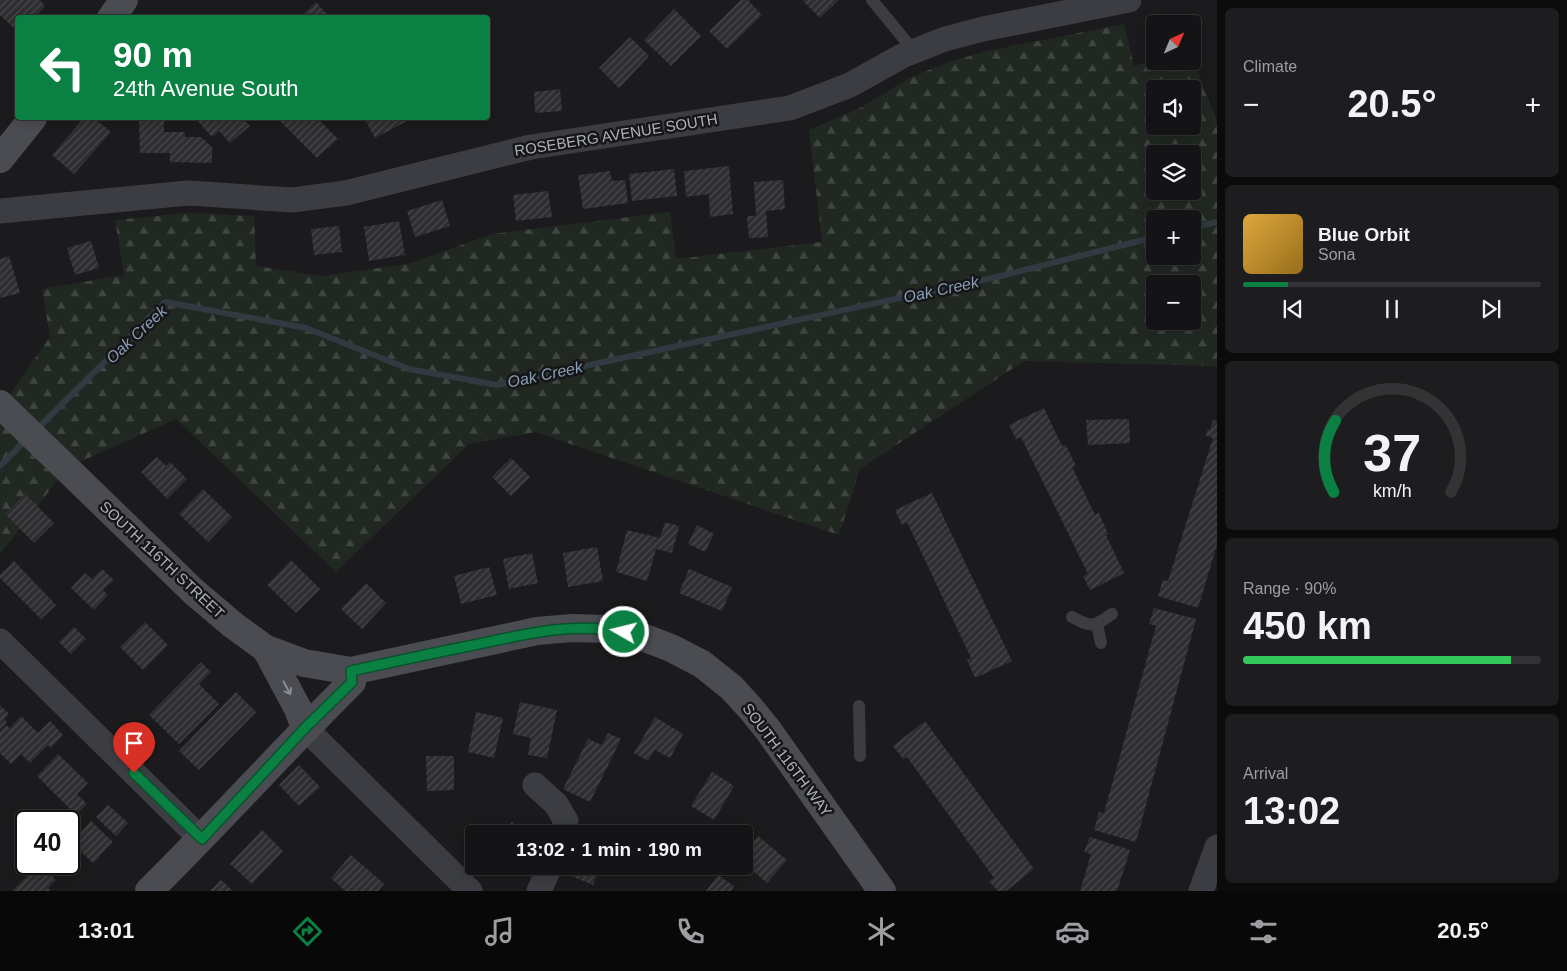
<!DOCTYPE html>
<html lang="en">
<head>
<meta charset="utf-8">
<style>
  :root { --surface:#141416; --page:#1d1d1f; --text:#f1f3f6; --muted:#9d9ea1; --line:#333335; --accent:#0b8043 }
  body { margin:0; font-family:Arial,sans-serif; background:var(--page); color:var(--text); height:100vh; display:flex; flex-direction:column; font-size:19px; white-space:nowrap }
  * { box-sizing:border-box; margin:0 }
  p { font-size:16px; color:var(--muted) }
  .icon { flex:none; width:28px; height:28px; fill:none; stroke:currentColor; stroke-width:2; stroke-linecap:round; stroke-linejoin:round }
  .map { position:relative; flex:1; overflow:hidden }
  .side { display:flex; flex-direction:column; gap:8px; padding:8px; background:#0b0b0c; width:350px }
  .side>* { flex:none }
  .banner { position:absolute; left:15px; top:15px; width:475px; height:105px; border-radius:5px; box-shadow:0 2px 12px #0003,0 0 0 1px var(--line); background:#0b8043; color:#fff; overflow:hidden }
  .needle { width:32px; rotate:44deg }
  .controls { position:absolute; left:1146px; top:15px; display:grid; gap:10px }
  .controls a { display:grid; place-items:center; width:55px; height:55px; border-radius:5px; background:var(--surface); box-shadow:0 2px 12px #0003,0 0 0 1px var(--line); font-size:25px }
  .speed { position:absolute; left:15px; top:810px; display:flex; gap:10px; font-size:25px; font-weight:700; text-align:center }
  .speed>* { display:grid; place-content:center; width:65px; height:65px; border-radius:50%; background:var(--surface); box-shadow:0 2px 12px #0003,0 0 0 1px var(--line); line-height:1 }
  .speed .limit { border:2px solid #111; border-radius:8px; background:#fff; color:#111 }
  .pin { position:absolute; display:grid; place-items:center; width:42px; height:42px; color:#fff; margin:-51px -21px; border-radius:50% 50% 50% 0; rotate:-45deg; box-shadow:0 0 5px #0007 }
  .pin .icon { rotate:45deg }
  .me { position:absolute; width:55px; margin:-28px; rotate:278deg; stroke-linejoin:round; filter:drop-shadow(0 0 4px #0008) }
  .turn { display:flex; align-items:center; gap:18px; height:105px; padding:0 15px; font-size:22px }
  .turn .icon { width:65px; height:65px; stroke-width:2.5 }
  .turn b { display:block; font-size:35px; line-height:42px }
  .big { font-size:38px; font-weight:600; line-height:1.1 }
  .side .tile { flex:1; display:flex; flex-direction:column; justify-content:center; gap:8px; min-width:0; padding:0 18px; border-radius:8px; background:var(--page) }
  .side .dial { align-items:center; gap:0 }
  .dial svg { height:130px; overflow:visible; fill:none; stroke:var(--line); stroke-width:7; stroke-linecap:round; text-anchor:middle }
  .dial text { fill:var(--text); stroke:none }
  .song { display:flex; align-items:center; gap:15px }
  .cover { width:60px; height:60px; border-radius:8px; background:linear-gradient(135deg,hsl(40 70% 55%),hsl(40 70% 35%)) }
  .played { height:5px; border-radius:2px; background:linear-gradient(90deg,var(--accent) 15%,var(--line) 15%) }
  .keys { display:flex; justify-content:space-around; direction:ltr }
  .heat { display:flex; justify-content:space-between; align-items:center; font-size:28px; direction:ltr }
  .charge { height:8px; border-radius:4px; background:linear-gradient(90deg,#34c759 90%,var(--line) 0) }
  .trip { position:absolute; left:465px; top:825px; width:288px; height:50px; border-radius:5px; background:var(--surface); box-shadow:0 2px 12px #0003,0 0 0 1px var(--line); font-weight:600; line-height:50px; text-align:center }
  .tabs { display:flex; height:80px; justify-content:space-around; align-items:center; background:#080809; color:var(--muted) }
  .tabs .icon { width:35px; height:35px }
  .tabs .current { color:var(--accent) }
  .tabs b { font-size:22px; color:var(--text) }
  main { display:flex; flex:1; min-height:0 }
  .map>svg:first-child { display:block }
  .forest { fill:url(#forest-firs); fill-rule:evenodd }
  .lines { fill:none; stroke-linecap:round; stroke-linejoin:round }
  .stream { stroke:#313941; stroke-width:6 }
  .building { fill:url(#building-hatch) }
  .lane { stroke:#3c3d42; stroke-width:12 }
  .street { stroke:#3c3d42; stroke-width:25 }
  .secondary { stroke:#4a4c52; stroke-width:28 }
  .oneway { stroke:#8b8e97 }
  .route-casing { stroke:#07532c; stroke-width:12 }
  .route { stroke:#0b8043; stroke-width:9 }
  .labels { text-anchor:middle; stroke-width:5; stroke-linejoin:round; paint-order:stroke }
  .street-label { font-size:15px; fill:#aeb2bc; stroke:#161618 }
  .water-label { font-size:16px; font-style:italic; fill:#889eb4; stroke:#161618 }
</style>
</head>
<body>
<main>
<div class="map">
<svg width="1217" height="891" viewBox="0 0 1217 891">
  <defs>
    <pattern id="forest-firs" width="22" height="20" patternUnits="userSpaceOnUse" patternTransform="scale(1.25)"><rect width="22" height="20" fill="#212822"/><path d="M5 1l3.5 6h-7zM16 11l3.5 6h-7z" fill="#3f4540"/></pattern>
    <pattern id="building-hatch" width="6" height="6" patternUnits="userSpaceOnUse" patternTransform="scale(1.25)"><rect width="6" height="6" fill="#2e2e31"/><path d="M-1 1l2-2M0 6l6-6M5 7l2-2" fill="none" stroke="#4a4a4d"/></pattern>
  </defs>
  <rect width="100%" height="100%" fill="#1b1b1d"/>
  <!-- forest -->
  <path class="forest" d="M1124 24 1134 66 1155 61H1192L1193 60 1217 121V368L1213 366 1024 361 860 469 839 535 535 432 469 444 336 572 176 419 68 467 0 554V408L50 337 42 289 124 275 115 220 187 213 254 216 256 266 321 276 408 264 492 234 670 212 676 259 822 242 809 130 862 107 911 77 952 61 987 51ZM1155 89H1192V126H1155ZM1155 154H1192V191H1155ZM1155 219H1192V256H1155ZM1155 284H1192V321H1155Z"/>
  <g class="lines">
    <!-- stream -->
    <g class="stream">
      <path d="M1192 228 1217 222"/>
      <path d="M36 430 165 302 306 328 409 369 497 385 997 277 1155 237"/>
      <path d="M0 466 27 439"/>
    </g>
  </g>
  <!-- building -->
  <g class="building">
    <path d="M0 0H40L45 6 34 18H18V32L0 15Z"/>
    <path d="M741 0H748L762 15 727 49 709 31Z"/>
    <path d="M804 0H839L820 18 803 1Z"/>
    <path d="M316 2 330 18H299Z"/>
    <path d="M674 9 701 36 671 66 644 40Z"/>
    <path d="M630 37 649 56 619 88 599 68Z"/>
    <path d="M560 89 562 111 535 113 534 92Z"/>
    <path d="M84 118H94L111 132 74 174 52 155Z"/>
    <path d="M164 118V132H185V137H201L212 147V163L170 162V153H140L139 119Z"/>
    <path d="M195 118H242L250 126 230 143 219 131 212 137Z"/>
    <path d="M277 118H317L338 139 317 158Z"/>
    <path d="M364 118H413L375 138Z"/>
    <path d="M729 166 733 214 710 217 709 194 686 197 684 171Z"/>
    <path d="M674 169 677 196 632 201 629 174Z"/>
    <path d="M610 171 612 181 625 180 628 203 583 209 578 175Z"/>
    <path d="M783 180 785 209 766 211 768 237 749 238 747 216H756L754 182Z"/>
    <path d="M548 191 552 217 516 221 513 195Z"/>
    <path d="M442 200 450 226 415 237 407 211Z"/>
    <path d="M399 221 405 255 369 261 364 227Z"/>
    <path d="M339 226 342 252 314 255 311 229Z"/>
    <path d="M91 241 99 268 75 275 67 248Z"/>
    <path d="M9 256 20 293 0 298V259Z"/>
    <path d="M1044 408 1062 446 1066 445 1076 466 1072 467 1095 515 1099 513 1108 534 1106 535 1124 573 1090 590 1083 576 1088 574 1021 437 1016 439 1009 425Z"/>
    <path d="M1129 419 1130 443 1088 445 1086 420Z"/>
    <path d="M1213 420 1217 421V545L1198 608 1158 596 1163 580 1168 581 1213 438 1205 435 1208 429 1210 430Z"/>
    <path d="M157 457 166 466 170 462 187 479 167 499 141 472Z"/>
    <path d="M511 458 530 477 511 496 492 477Z"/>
    <path d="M203 489 232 517 208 542 179 514Z"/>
    <path d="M932 493 1012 661 975 678 967 660 971 658 907 522 902 525 895 510Z"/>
    <path d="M25 494 54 523 34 543 5 514Z"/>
    <path d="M665 522 679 526 672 553 656 549 647 581 616 572 627 530 660 538Z"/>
    <path d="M697 525 714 534 705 552 688 544Z"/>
    <path d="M597 547 603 581 568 587 563 553Z"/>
    <path d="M532 553 538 583 509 589 503 559Z"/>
    <path d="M291 560 320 589 296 613 267 585Z"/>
    <path d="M14 561 56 605 41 619 0 578V575Z"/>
    <path d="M489 567 497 595 461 604 454 576Z"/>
    <path d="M102 569 114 580 103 590 108 595 94 610 71 588 85 573 92 579Z"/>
    <path d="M689 569 732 587 722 611 679 593Z"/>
    <path d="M366 583 386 603 362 629 341 609Z"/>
    <path d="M1154 608 1196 619 1136 842 1094 830 1099 812 1104 813 1156 626 1149 624Z"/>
    <path d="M145 622 168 645 143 670 120 647Z"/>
    <path d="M74 627 86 639 71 654 59 642Z"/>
    <path d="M201 662 211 672 199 684 219 704 179 744 149 715Z"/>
    <path d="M236 692 256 712 199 770 179 751Z"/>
    <path d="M520 702 557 710 547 758 528 755 531 738 513 734Z"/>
    <path d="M0 705 9 714 4 719 7 722 0 729Z"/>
    <path d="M476 712 503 718 494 758 468 752Z"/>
    <path d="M21 716 38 733 50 721 63 735 51 748 48 745 30 763 21 754 11 764 0 753V731L6 725 10 728Z"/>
    <path d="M655 717 683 734 670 758 655 750 648 761 634 753Z"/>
    <path d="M925 721 1034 869 1006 891H998L989 881 994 878 907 757 903 759 893 746Z"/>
    <path d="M608 733 621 739 590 802 563 789 588 739 602 745Z"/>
    <path d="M58 754 88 783 77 794 87 804 76 815 37 776Z"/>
    <path d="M426 756H454V790L427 791Z"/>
    <path d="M299 765 320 787 299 806 279 785Z"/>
    <path d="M712 772 734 786 714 820 691 806Z"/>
    <path d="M108 805 128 823 116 836 96 817Z"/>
    <path d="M91 821 113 842 93 863 71 842Z"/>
    <path d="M512 822 526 834H502Z"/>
    <path d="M580 827 597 834H577Z"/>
    <path d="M262 830 283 851 252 884 230 864Z"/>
    <path d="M758 836 787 860 767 883 744 863V854Z"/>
    <path d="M1090 837 1130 850 1117 891H1080L1091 854 1084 852Z"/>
    <path d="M351 855 384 884 378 891H345L331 878Z"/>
    <path d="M39 864 56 880 48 888 51 891H12Z"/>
    <path d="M563 866H601L593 885 561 872Z"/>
    <path d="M718 875 734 886 731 891H706Z"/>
    <path d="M221 880 233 891H210Z"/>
  </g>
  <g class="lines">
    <!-- lane -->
    <g class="lane">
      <path d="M872 0 914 51"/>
      <path d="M1072 617C1093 628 1093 627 1112 614"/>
      <path d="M1097 624 1101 643"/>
      <path d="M859 706 860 756"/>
    </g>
    <!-- street -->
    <g class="street">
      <path d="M0 211 188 193 292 200 346 193 531 147 790 108 850 85 902 56 945 39 983 29 1129 0"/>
      <path d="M0 641 201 839"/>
      <path d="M305 728 470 891"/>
      <path d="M535 785 556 804 566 821 562 834"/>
      <path d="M539 891 550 866"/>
      <path d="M1201 891 1217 847"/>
    </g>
    <!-- secondary -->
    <g class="secondary">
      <path d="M111 18 124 0"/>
      <path d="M0 159 33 118"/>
      <path d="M0 404 194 592 233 625 266 649 304 663 351 671 537 631 572 628 609 629 640 636 671 648 702 664 732 688 751 709 768 730 882 891"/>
      <path d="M266 649 298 709 305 728"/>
      <path d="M149 891C218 823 283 750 352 682L351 671"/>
    </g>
  </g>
  <!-- one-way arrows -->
  <defs><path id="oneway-shaft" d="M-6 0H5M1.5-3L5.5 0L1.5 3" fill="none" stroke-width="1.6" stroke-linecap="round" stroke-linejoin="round" transform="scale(1.25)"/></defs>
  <use class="oneway" href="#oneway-shaft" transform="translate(287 688) rotate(62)"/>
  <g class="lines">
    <!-- route casing -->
    <g class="route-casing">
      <path id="route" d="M134 773 202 839 305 728 352 682 351 671C392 662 433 653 474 645 526 634 571 622 624 632"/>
    </g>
    <!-- route -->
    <use href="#route" class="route"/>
  </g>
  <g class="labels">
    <!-- street labels -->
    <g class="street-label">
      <text transform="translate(616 135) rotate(-9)" y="5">ROSEBERG AVENUE SOUTH</text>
      <text transform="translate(162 560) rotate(43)" y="5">SOUTH 116TH STREET</text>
      <text transform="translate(787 760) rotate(53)" y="5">SOUTH 116TH WAY</text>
    </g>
    <!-- water labels -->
    <g class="water-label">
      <text transform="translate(941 289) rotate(-12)" y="6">Oak Creek</text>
      <text transform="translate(136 334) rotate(-43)" y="6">Oak Creek</text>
      <text transform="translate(545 374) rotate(-12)" y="6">Oak Creek</text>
    </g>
  </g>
</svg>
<div class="controls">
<a><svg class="needle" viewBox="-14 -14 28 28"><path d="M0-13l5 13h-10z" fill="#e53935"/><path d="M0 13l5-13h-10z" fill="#9d9ea1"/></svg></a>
<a><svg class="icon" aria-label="sound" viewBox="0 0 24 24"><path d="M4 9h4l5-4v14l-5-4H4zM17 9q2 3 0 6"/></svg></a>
<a><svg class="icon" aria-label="layers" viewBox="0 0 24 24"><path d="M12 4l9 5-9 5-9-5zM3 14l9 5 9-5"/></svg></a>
<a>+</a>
<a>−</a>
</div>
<div class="speed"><div class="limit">40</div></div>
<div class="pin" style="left:134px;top:773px;background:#d93025"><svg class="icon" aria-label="arrive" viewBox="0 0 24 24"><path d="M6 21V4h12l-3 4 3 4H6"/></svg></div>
<svg class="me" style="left:624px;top:632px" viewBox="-20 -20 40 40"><circle r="17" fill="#0b8043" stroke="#fff" stroke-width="3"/><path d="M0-11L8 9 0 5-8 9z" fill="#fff"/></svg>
<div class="trip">13:02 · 1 min · 190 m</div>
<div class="banner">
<div class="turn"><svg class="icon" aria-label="left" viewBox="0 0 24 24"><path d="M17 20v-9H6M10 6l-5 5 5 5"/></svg><div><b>90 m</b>24th Avenue South</div></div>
</div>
</div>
<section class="side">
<div class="tile"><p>Climate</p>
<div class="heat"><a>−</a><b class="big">20.5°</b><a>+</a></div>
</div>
<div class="tile">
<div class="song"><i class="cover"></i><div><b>Blue Orbit</b><p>Sona</p></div></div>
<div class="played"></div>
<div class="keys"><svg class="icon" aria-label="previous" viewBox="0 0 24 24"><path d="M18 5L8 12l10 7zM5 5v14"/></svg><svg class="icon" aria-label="pause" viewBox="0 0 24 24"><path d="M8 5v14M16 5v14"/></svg><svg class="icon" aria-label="next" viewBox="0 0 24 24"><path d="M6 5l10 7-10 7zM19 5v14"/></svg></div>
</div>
<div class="tile dial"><svg viewBox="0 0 100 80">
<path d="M14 69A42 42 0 1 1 86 69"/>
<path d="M14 69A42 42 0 0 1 15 25" stroke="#0b8043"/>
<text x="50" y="56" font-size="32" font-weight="700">37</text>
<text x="50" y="72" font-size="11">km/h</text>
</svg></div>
<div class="tile"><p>Range · 90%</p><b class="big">450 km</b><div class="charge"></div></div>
<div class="tile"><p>Arrival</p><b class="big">13:02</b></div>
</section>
</main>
<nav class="tabs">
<b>13:01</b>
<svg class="icon current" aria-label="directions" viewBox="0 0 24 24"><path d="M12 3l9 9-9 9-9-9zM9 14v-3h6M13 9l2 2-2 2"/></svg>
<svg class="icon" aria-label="music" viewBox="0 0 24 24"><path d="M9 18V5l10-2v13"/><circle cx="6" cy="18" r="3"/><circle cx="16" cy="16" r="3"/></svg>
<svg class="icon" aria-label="phone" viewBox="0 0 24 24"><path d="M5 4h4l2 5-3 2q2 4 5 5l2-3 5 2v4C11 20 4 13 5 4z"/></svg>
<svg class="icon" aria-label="climate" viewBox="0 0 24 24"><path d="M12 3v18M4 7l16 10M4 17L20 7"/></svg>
<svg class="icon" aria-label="car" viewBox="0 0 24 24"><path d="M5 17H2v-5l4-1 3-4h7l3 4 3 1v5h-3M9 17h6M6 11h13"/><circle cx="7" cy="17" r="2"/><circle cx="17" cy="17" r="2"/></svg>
<svg class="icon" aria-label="filters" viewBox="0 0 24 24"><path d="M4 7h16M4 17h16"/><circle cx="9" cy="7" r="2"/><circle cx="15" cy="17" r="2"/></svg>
<b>20.5°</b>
</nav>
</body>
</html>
